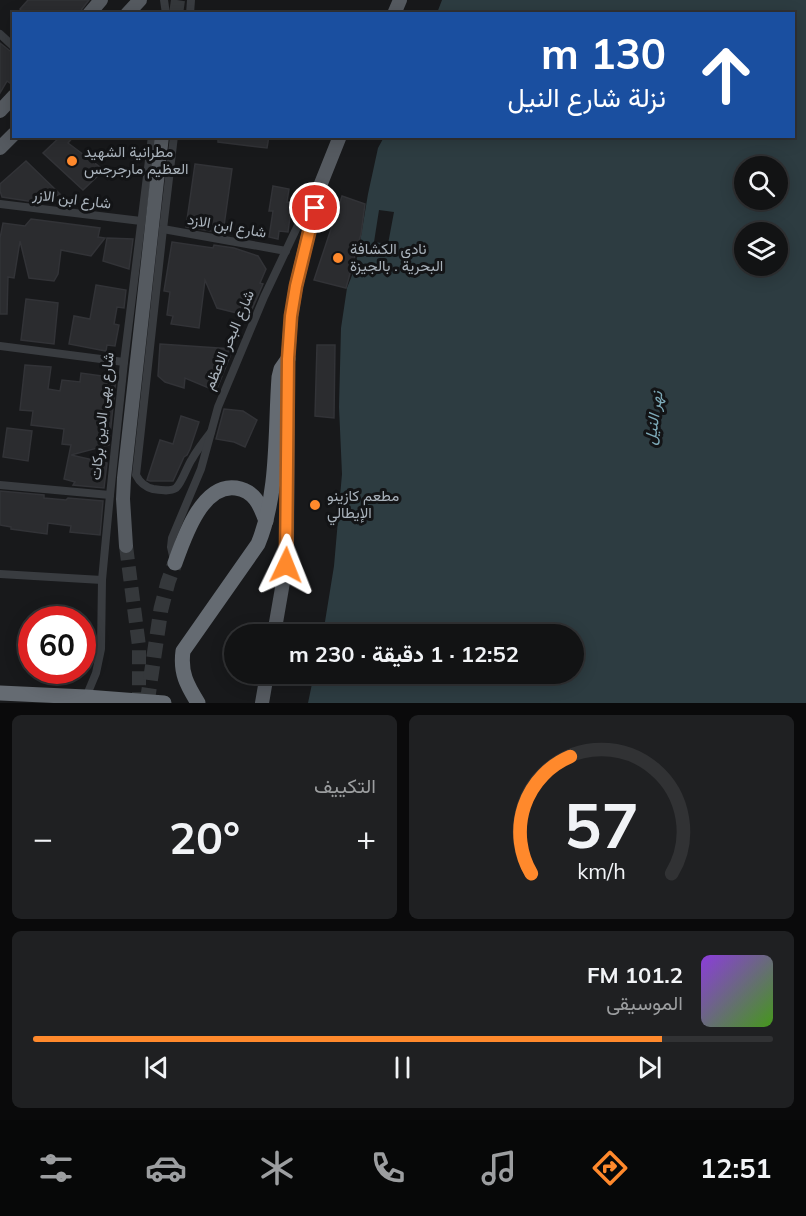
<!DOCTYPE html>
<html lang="ar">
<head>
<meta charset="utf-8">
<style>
  :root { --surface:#121314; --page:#1f2022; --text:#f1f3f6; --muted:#9c9ea0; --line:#313234; --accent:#ff892c }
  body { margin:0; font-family:Mulish,Vazirmatn,sans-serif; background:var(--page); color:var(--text); direction:rtl; height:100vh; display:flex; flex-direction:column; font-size:22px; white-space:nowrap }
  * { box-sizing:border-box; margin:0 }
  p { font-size:20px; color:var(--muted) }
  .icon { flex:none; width:33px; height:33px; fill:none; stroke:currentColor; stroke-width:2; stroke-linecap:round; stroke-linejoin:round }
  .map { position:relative; height:703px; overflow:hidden; direction:ltr }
  .details { display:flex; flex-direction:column; gap:12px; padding:12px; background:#0a0a0b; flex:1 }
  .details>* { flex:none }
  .guide { position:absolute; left:12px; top:12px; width:783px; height:126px; border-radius:0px; box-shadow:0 3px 15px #0003,0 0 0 2px var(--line); direction:rtl; background:#1a4fa0; color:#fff; overflow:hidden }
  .controls { position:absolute; left:734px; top:156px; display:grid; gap:12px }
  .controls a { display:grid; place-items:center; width:54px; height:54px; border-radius:50%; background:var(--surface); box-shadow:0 3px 15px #0003,0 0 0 2px var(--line); font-size:30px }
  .speed { position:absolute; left:18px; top:606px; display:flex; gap:12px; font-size:30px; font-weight:700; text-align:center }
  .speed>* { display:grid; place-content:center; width:78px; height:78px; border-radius:50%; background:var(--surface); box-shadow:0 3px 15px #0003,0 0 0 2px var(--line); line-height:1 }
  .speed .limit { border:9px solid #d22; background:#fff; color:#111 }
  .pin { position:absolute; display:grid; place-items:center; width:51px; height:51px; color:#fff; margin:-26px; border:3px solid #fff; border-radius:50%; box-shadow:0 2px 6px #0007 }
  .me { position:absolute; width:66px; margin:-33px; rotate:2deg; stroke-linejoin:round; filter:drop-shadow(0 0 4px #0008) }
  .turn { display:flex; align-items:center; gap:21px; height:126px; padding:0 30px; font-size:27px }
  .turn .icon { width:78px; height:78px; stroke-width:2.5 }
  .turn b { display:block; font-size:42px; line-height:51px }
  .big { font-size:45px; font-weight:700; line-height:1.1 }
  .details .card { flex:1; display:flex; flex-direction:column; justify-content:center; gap:9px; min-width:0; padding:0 21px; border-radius:9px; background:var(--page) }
  .details .dial { align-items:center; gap:0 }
  .dial svg { height:156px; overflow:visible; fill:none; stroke:var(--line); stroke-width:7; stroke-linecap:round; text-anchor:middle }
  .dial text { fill:var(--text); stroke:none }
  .song { display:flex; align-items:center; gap:18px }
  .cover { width:72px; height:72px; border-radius:9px; background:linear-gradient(135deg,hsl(270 70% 55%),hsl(100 70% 35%)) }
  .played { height:6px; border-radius:3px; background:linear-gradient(90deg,var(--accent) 85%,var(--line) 85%) }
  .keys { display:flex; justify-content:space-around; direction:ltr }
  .heat { display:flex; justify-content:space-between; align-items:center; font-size:33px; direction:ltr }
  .details .tiles { flex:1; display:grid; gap:12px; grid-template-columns:1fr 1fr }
  .card:last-child { grid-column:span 2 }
  .trip { position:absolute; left:224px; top:624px; width:360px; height:60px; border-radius:30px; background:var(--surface); box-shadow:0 3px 15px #0003,0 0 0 2px var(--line); font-weight:700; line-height:60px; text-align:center; direction:rtl }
  .tab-bar { display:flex; height:96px; justify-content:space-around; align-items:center; background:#070808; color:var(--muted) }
  .tab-bar .icon { width:42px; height:42px }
  .tab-bar .on { color:var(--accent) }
  .tab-bar b { font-size:27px; color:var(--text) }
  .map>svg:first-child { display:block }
  .water { fill:#2d3c41; fill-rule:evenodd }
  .pier { fill:#18191b }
  .building { fill:#2b2c2f; stroke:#323337; stroke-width:1.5 }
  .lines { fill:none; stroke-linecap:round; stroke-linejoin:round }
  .primary-tunnel { stroke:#35383b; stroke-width:14; stroke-dasharray:14 7; stroke-linecap:butt }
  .highway-tunnel { stroke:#35383b; stroke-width:15; stroke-dasharray:15 8; stroke-linecap:butt }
  .street { stroke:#393c40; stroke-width:8 }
  .primary { stroke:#555a60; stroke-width:14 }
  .highway { stroke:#656b72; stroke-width:15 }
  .route-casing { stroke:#a6591d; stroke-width:15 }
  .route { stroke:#ff892c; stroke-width:10 }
  .poi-dot { fill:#ff892c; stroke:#131416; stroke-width:2 }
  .labels { text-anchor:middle; stroke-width:6; stroke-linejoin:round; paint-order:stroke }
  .poi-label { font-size:15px; fill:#aab3bc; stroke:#131416; text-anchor:start }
  .street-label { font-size:15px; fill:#aab3bc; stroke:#131416 }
  .water-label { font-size:16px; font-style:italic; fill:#7eabb9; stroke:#131416 }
</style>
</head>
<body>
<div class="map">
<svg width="806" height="703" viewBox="0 0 806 703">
  <rect width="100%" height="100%" fill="#18191b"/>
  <!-- water -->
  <path class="water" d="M442 0H806V703H308L314 674H573V634H323L334 566 342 474 339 407 341 328 347 288 353 273 358 254 368 194 378 148 384 137 794 136V14L437 13ZM744 166H777V200H744ZM744 232H777V266H744Z"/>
  <!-- pier -->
  <path class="pier" d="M379 210 394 212 388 244 374 242Z"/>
  <!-- building -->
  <g class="building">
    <path d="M28 0H89L82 9 80 14H24L20 9Z"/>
    <path d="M0 43 14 54V86L7 81 0 93Z"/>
    <path d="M61 136H74L68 143 104 170 83 190 43 153Z"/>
    <path d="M218 136H269L267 148 218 142Z"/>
    <path d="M26 161 60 194 41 203 2 197 0 191V184Z"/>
    <path d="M195 164 232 169 223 233 186 227Z"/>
    <path d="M273 186 289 189 287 202 300 204 299 209 295 218 290 217 288 232 279 231 278 239 269 237 273 211H269Z"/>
    <path d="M342 196 365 204 361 234 346 288 314 280Z"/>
    <path d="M31 219 100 228 98 237 105 238 91 256 61 250 58 274 54 281 29 278 20 241 14 278 8 277 7 314H0V238L3 223 25 226Z"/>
    <path d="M107 238 133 239 129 269 103 261Z"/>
    <path d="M172 242 213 248 214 245 234 248 258 256 266 269 260 283 263 284 249 316 217 308 205 280 199 328 171 324 173 316 167 315 170 292 164 291Z"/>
    <path d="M96 285 126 290 124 308 117 307 114 324 119 325 115 346 107 345 106 351 69 344 74 316 90 319Z"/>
    <path d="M26 299 58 303 54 344 21 340Z"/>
    <path d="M160 344 233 349 216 391 185 378 184 388 165 382 158 376Z"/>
    <path d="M317 345H335L334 418 315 416Z"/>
    <path d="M25 365 51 367 48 389 60 391 62 380 80 382 81 373 116 378 109 445 71 455 107 463 104 488 73 485 75 482 64 479 71 445 62 444 64 429 31 425 33 411 20 410Z"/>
    <path d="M224 409 243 411 257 420 245 447 234 442 216 439Z"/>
    <path d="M181 416 199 422 190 449 187 455 184 457 173 481H150L147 480 160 440 173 444Z"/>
    <path d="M7 428 32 431 28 461 3 457Z"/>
    <path d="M0 491 44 495V498L66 500 68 498 103 501 100 535 70 532 71 526 48 523 47 534 11 529V527L0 525Z"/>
  </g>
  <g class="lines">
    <!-- primary-tunnel -->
    <g class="primary-tunnel">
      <path d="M176 14 178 0"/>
      <path d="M126 546 139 646V703"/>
    </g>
    <!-- highway-tunnel -->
    <path class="highway-tunnel" d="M147 703 161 609 168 582 175 563"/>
    <!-- street -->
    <g class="street">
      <path d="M164 0 166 14"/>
      <path d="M190 14 191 0"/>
      <path d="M0 34 14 47"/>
      <path d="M174 136 163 229 136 475C140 483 145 487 153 489 160 490 170 492 176 488 182 483 187 466 192 459 197 450 204 441 211 432"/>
      <path d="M0 204 141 221"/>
      <path d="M163 229 286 251"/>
      <path d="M0 346 124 362"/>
      <path d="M0 485 110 495"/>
      <path d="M174 560 171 547 172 538 201 469 218 407 264 297 299 223 313 197"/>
      <path d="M0 574 102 580"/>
      <path d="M86 697 96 673 101 649 102 580 110 495 124 362 152 136"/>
    </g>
    <!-- primary -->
    <g class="primary">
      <path d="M89 14 101 0"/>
      <path d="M127 14 140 0"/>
      <path d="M394 14 400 0"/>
      <path d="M0 111 14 96"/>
      <path d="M0 148 14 134"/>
      <path d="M126 546 123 499 124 478 162 136"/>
      <path d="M274 634 286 565 287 544 288 359 291 317 296 286 320 186 340 136"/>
      <path d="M262 703 267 674"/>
    </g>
    <!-- highway -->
    <g class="highway">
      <path d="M175 563C184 538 202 483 236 488 255 491 260 505 266 521"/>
      <path d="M0 693 86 697 164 703"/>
      <path d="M198 703C187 685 180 673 183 651L258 544C279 493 275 431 279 377L281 369 288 359"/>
    </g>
  </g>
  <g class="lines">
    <!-- route casing -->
    <g class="route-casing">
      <path id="route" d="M286 565 288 359 291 316 296 286 315 208"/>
    </g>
    <!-- route -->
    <use href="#route" class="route"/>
  </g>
  <!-- markers -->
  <g class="poi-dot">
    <circle cx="72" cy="161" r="6"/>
    <circle cx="338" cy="258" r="6"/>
    <circle cx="315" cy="505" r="6"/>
  </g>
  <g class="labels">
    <!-- poi labels -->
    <g class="poi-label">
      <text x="84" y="157">مطرانية الشهيد<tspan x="84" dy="17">العظيم مارجرجس</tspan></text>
      <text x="350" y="254">نادى الكشافة<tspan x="350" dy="17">البحرية . بالجيزة</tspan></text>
      <text x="327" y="501">مطعم كازينو<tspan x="327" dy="17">الإيطالي</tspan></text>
    </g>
    <!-- street labels -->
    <g class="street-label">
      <text transform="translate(72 199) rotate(7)" y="5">شارع ابن الازر</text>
      <text transform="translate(227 226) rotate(10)" y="5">شارع ابن الازد</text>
      <text transform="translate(229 340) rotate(-67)" y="5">شارع البحر الاعظم</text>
      <text transform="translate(102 416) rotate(-84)" y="5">شارع بهى الدين بركات</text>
    </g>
    <!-- water labels -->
    <g class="water-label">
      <text transform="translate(653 418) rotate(-82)" y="6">نهر النيل</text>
    </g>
  </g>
</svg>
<div class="controls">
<a><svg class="icon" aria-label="search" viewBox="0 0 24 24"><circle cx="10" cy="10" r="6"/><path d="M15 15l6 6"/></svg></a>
<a><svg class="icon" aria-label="layers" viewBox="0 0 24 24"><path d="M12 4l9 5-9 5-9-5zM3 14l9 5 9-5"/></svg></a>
</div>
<div class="speed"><div class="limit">60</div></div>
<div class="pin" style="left:315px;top:208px;background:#d93025"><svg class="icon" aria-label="arrive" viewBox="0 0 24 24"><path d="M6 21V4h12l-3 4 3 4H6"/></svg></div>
<svg class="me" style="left:286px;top:565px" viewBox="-20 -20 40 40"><path d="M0-17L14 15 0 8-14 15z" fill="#ff892c" stroke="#fff" stroke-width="4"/></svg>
<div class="trip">12:52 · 1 دقيقة · 230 m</div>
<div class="guide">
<div class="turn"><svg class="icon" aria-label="ahead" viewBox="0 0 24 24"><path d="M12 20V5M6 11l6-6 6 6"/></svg><div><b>130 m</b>نزلة شارع النيل</div></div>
</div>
</div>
<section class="details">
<div class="tiles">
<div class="card dial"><svg viewBox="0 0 100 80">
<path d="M14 69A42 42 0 1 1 86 69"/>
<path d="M14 69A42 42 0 0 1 34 9" stroke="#ff892c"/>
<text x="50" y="56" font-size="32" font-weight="700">57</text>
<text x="50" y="72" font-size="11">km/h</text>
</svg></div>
<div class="card"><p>التكييف</p>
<div class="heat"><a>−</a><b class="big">20°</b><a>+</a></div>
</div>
<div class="card">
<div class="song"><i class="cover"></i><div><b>101.2 FM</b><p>الموسيقى</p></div></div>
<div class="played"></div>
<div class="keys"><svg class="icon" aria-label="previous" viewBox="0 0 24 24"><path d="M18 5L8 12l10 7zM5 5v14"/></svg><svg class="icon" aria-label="pause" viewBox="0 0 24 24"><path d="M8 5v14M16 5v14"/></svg><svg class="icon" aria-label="next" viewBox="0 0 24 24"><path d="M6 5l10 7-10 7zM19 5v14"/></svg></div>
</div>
</div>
</section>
<nav class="tab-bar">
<b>12:51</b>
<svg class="icon on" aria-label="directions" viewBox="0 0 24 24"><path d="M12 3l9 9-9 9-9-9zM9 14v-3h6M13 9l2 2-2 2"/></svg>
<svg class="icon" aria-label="music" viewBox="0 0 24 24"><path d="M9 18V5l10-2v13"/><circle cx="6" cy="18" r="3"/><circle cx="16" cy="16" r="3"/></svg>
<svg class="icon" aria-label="phone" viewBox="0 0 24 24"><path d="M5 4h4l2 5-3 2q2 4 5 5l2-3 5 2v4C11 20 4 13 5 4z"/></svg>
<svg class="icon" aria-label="climate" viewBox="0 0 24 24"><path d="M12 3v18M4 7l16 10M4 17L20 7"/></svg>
<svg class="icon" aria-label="car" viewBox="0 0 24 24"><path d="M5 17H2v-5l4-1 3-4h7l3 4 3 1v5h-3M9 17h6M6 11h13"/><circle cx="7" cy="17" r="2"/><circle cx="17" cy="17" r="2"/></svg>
<svg class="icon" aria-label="filters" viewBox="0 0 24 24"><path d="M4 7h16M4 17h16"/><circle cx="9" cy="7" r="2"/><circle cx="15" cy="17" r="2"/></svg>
</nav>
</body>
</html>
